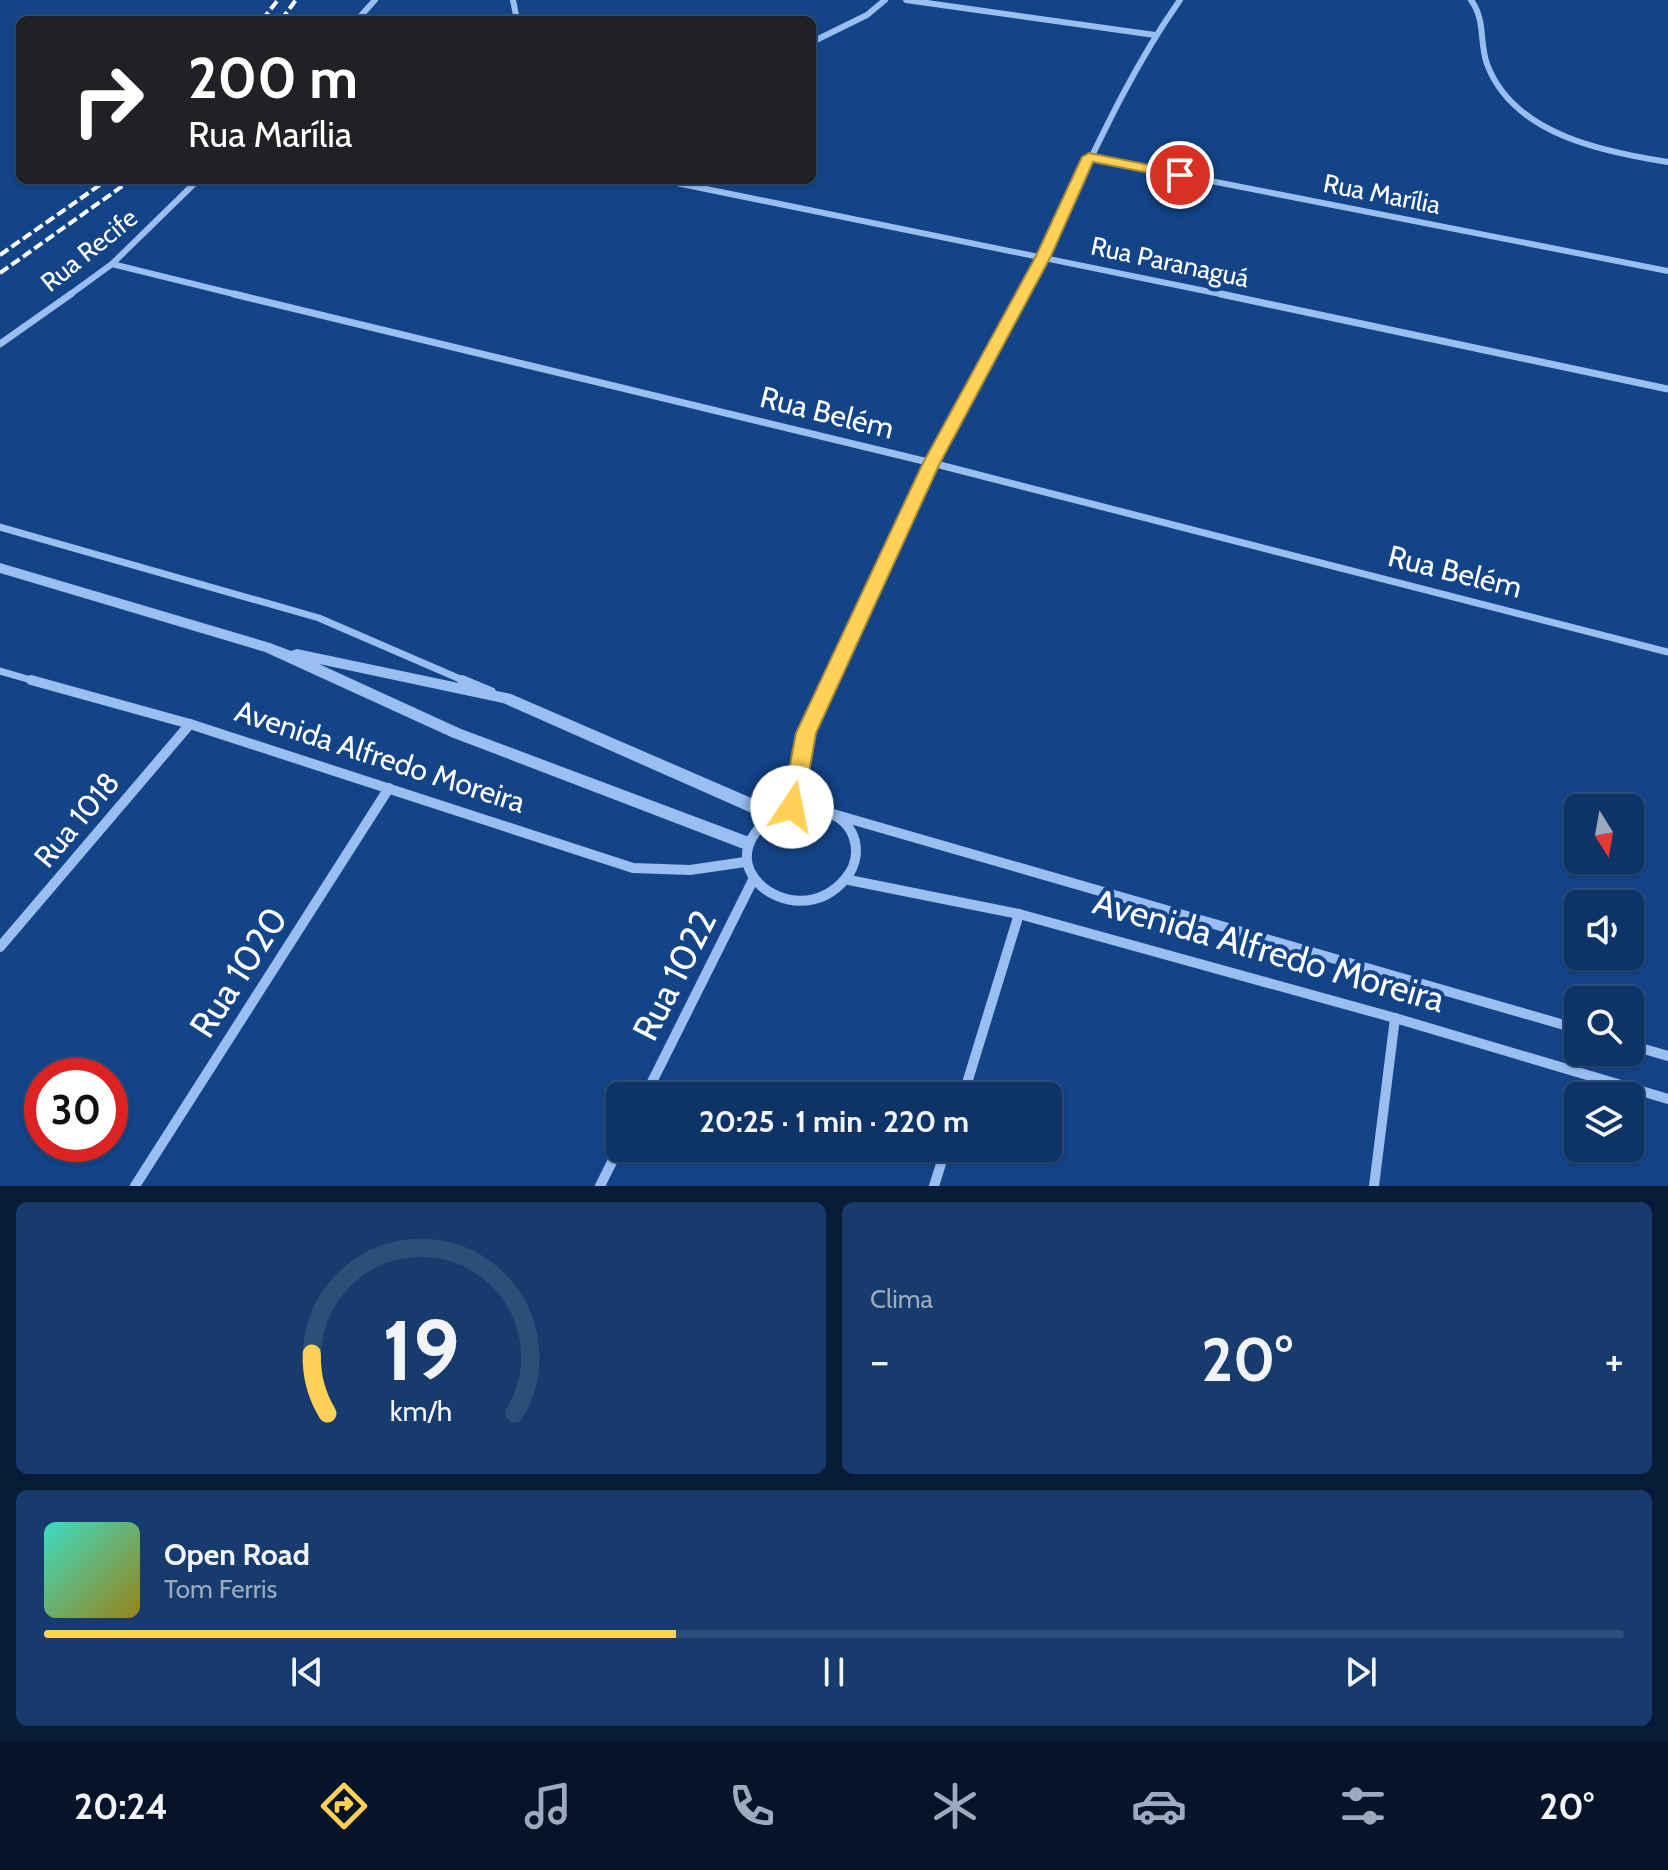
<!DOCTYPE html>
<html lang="pt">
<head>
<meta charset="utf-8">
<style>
  :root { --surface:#0e3366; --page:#173b6c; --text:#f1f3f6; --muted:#9baabf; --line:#2e4e7a; --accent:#ffd257 }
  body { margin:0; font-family:Cabin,sans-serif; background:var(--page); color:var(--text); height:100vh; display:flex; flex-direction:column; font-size:30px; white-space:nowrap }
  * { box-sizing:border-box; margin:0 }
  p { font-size:26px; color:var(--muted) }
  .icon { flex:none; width:44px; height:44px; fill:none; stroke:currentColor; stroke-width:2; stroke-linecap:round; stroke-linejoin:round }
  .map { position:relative; height:1186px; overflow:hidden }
  .panel { display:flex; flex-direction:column; gap:16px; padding:16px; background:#081c38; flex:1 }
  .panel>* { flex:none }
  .hud { position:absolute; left:16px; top:16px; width:800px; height:168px; border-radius:12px; box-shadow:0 2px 6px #0004,0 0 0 2px var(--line); background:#202124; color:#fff; overflow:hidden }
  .needle { width:52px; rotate:169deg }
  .buttons { position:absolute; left:1564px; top:794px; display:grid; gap:16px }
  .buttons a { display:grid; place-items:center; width:80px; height:80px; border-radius:12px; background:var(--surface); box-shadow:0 2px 6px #0004,0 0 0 2px var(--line); font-size:40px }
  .speed { position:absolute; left:24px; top:1058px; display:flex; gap:16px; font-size:40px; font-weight:700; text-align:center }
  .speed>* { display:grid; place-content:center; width:104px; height:104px; border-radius:50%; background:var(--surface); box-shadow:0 2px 6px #0004,0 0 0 2px var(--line); line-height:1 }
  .speed .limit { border:12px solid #d22; background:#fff; color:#111 }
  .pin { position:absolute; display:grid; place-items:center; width:68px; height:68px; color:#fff; margin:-34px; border:4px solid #fff; border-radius:50%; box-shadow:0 2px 8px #0007 }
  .me { position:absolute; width:88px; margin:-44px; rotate:11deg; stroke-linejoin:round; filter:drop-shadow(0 0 6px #0008) }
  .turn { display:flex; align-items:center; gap:28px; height:168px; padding:0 40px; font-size:36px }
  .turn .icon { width:104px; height:104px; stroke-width:2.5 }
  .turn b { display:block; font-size:56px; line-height:68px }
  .big { font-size:60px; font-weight:800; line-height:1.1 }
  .panel .widget { flex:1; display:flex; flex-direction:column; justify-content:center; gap:12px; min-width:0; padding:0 28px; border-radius:12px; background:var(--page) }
  .panel .dial { align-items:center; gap:0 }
  .dial svg { height:208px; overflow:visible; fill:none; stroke:var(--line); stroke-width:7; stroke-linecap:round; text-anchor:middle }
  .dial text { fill:var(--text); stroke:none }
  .song { display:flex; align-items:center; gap:24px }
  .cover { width:96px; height:96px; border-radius:12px; background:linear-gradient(135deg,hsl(170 70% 55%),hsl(50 70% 35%)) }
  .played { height:8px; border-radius:4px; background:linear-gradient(90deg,var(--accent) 40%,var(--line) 40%) }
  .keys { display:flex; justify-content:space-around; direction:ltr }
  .heat { display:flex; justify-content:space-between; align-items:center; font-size:44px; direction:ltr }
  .panel .tiles { flex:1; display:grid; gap:16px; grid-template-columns:1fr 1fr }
  .widget:last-child { grid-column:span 2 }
  .trip { position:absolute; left:606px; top:1082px; width:456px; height:80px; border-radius:12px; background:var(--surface); box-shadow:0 2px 6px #0004,0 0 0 2px var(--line); font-weight:800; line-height:80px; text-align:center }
  .dock { display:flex; height:128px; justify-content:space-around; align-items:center; background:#061429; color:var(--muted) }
  .dock .icon { width:56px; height:56px }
  .dock .current { color:var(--accent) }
  .dock b { font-size:36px; color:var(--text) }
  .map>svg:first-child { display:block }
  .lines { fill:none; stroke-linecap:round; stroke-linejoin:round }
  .minor-far2 { stroke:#99beef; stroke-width:6 }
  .minor-far1 { stroke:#99beef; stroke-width:7 }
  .minor { stroke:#99beef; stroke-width:10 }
  .tertiary { fill:#99beef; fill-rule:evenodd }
  .rail { stroke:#fff; stroke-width:4; stroke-dasharray:10 4; stroke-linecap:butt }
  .route { fill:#ffd257; stroke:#a68839; stroke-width:2 }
  .labels { text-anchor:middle; stroke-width:8; stroke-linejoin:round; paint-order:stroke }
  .far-street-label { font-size:26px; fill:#fff; stroke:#134488 }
  .street-label { font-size:30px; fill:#fff; stroke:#134488 }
  .near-street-label { font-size:36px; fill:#fff; stroke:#134488 }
</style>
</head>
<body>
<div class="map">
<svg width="1668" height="1186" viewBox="0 0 1668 1186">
  <rect width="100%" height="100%" fill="#134488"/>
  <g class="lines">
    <!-- minor-far2 -->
    <g class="minor-far2">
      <path d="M513 0 517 20"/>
      <path d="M906 0 1155 35"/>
      <path d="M1471 0C1486 21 1479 42 1487 64 1513 134 1603 152 1668 162"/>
      <path d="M357 20 375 0"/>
      <path d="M812 42 867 15 885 0"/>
      <path d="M1089 157 1668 271"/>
      <path d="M662 180 1230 296"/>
      <path d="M112 264 242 296"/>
      <path d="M68 296 112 264 198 180"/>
      <path d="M1023 296C1076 197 1115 92 1180 0"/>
    </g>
    <!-- minor-far1 -->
    <g class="minor-far1">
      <path d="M234 294 932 463 1668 652"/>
      <path d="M1221 294 1668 389"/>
      <path d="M0 344 71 294"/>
      <path d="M0 527 319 618 467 682"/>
      <path d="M0 671 38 682"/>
      <path d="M830 682 932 463 1024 294"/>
    </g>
    <!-- minor -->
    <g class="minor">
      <path d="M31 680 190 724 633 868 690 870 745 862"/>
      <path d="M462 680 491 692"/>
      <path d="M792 807 806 733 831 680"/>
      <path d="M792 807C804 809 818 809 829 813 857 823 864 856 846 878 793 943 686 853 792 807Z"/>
      <path d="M833 814 1578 1029"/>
      <path d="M849 880 1019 914 1395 1018 1668 1099"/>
      <path d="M0 947 190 724"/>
      <path d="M1630 1045 1668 1056"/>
      <path d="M645 1096 753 880"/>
      <path d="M963 1096 1019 914"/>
      <path d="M135 1186 389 788"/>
      <path d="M600 1186 620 1146"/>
      <path d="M934 1186 946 1148"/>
      <path d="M1374 1186 1395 1018"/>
    </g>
    <!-- tertiary -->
    <path class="tertiary" d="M0 563 270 643 291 651 297 649 511 694 777 809 779 814 777 819 771 821 765 819 503 703 319 664 461 729 752 838 754 843 752 848 746 850 451 737 265 652 0 573Z"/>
    <!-- rail -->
    <g class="rail">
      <path d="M262 20 278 0"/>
      <path d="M281 20 296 0"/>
      <path d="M0 255 107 180"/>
      <path d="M0 273 131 180"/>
    </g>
  </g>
  <!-- route -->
  <path class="route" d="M1089 153 1180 171 1187 175 1180 179 1093 162 1051 256 940 463 816 733 803 807 800 813 792 815 785 813 782 807 796 733 923 463 1036 256 1082 157Z"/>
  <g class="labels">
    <!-- far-street labels -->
    <g class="far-street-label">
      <text transform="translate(1382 194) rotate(11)" y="9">Rua Marília</text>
      <text transform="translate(89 250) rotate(-39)" y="9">Rua Recife</text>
      <text transform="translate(1170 262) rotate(12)" y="9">Rua Paranaguá</text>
    </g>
    <!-- street labels -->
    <g class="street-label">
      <text transform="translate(827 413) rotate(14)" y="10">Rua Belém</text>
      <text transform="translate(1455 572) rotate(14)" y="10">Rua Belém</text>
      <text transform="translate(380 757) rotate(18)" y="10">Avenida Alfredo Moreira</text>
      <text transform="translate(77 820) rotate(-50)" y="10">Rua 1018</text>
    </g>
    <!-- near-street labels -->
    <g class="near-street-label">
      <text transform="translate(1269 950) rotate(16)" y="13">Avenida Alfredo Moreira</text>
      <text transform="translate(238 972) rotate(-57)" y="13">Rua 1020</text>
      <text transform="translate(674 975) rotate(-63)" y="13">Rua 1022</text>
    </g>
  </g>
</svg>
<div class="buttons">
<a><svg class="needle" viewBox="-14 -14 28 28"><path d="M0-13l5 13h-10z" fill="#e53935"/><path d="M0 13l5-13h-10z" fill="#9baabf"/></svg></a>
<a><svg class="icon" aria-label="sound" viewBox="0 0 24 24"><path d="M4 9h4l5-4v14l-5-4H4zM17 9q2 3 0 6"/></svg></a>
<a><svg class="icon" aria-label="search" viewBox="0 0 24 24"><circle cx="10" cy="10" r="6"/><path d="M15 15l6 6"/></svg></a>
<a><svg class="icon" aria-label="layers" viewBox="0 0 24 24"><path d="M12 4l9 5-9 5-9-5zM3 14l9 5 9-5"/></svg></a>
</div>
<div class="speed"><div class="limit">30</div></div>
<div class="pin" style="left:1180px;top:175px;background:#d93025"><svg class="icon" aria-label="arrive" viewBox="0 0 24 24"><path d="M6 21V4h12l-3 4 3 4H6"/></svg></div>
<svg class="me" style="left:792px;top:807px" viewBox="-20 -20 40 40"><circle r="19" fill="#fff"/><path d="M0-13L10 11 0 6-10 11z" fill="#ffd257"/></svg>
<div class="trip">20:25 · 1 min · 220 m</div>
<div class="hud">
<div class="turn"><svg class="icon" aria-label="right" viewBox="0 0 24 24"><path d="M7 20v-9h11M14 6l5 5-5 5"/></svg><div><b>200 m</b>Rua Marília</div></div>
</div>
</div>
<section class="panel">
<div class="tiles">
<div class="widget dial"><svg viewBox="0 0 100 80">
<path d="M14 69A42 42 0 1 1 86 69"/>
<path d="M14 69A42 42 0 0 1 8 46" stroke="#ffd257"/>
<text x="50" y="56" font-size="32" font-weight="700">19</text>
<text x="50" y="72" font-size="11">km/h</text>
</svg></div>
<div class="widget"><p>Clima</p>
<div class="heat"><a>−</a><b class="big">20°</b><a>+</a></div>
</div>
<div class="widget">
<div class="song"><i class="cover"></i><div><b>Open Road</b><p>Tom Ferris</p></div></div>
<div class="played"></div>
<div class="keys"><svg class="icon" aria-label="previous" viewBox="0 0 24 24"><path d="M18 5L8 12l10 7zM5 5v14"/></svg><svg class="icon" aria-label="pause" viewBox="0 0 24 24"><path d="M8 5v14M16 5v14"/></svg><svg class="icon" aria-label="next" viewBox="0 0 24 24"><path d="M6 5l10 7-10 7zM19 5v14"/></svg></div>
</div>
</div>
</section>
<nav class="dock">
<b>20:24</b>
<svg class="icon current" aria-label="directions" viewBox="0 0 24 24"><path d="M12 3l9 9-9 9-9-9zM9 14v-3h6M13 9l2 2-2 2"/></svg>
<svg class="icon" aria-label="music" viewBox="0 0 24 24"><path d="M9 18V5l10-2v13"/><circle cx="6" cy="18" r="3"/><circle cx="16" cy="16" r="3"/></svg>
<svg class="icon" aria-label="phone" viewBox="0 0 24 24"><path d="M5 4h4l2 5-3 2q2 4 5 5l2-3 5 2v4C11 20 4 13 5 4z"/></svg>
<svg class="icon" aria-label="climate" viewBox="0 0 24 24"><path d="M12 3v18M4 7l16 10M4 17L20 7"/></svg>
<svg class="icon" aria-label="car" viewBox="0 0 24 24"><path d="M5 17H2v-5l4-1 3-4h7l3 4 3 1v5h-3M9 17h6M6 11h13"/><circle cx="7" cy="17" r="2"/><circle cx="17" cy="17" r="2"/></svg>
<svg class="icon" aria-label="filters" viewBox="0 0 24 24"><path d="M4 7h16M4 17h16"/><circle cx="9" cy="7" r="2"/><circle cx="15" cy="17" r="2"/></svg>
<b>20°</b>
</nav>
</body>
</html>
